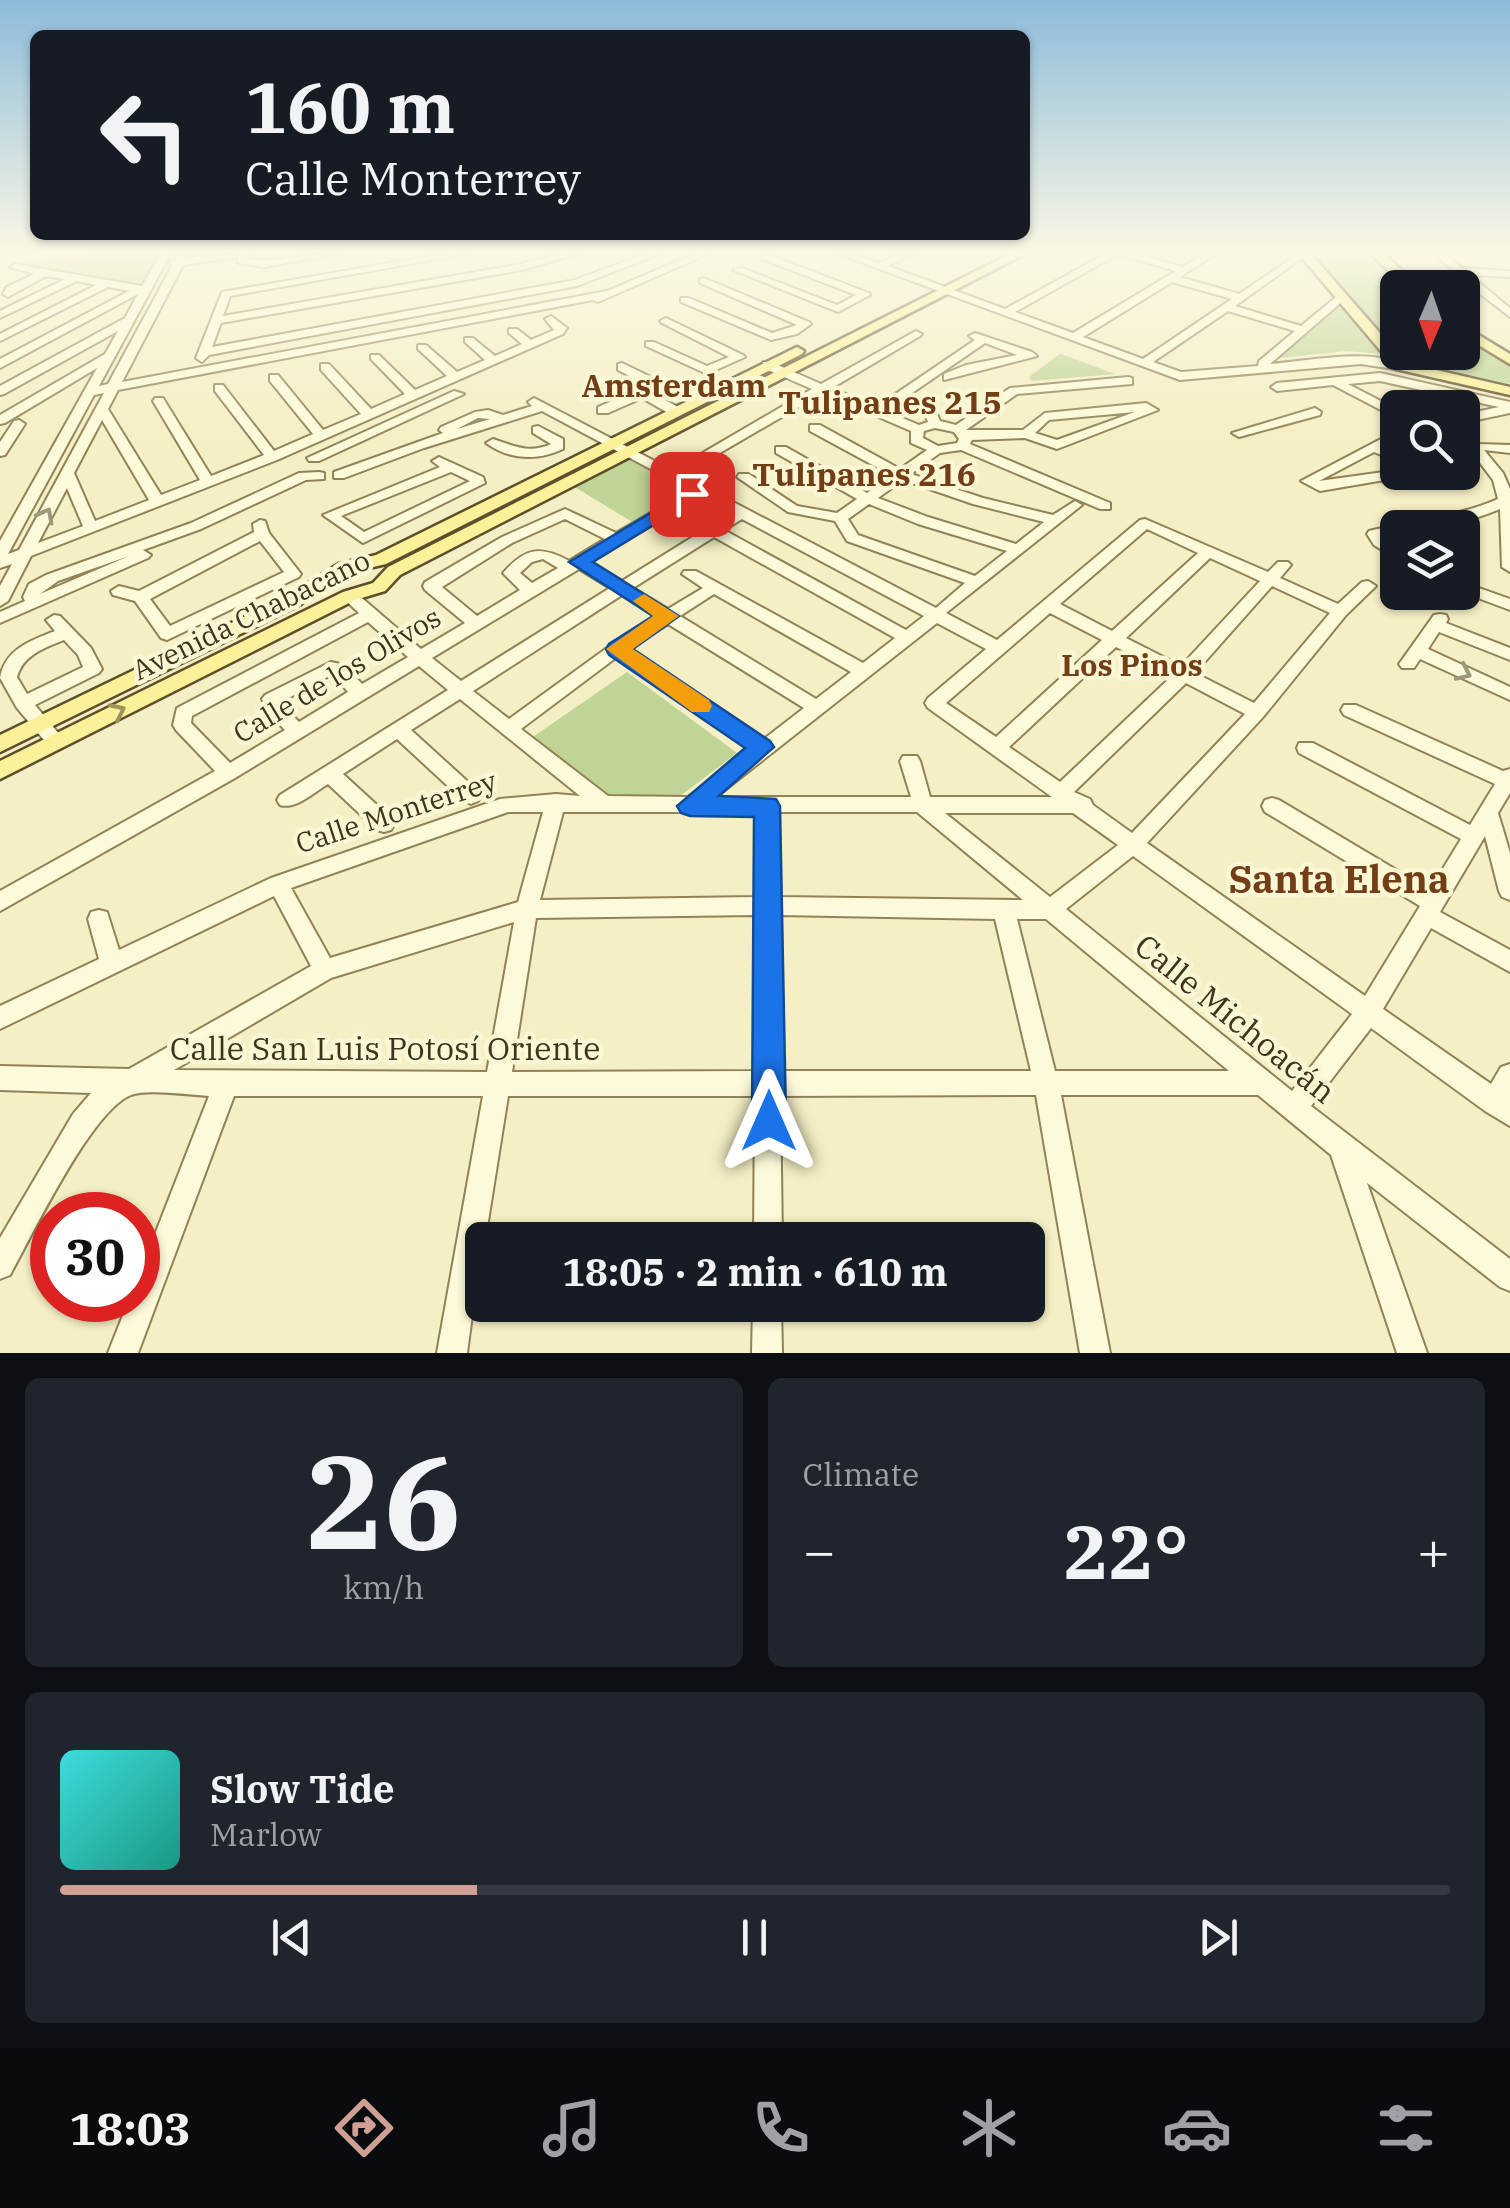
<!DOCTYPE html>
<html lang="en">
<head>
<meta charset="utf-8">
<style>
  :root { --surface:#171b24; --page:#20242c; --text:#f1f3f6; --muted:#9ea1a6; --line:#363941; --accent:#d0a095 }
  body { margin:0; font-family:"IBM Plex Serif",serif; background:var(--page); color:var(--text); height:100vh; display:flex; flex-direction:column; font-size:38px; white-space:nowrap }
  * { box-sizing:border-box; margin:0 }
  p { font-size:32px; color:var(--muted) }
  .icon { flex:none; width:55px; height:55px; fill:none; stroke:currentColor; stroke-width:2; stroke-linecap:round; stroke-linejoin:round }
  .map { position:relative; height:1353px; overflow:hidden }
  .drawer { display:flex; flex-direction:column; gap:25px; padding:25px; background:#0d0f14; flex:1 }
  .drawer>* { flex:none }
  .guide { position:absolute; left:30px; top:30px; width:1000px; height:210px; border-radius:15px; box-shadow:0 2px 8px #0004; background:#171b24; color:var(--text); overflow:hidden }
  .needle { width:65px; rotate:182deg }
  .tools { position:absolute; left:1380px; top:270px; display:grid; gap:20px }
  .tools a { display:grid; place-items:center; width:100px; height:100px; border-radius:15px; background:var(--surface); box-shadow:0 2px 8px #0004; font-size:50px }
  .speed { position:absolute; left:30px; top:1192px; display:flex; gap:20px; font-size:50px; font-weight:700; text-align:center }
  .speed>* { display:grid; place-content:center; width:130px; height:130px; border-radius:50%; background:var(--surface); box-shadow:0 2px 8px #0004; line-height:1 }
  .speed .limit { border:15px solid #d22; background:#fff; color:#111 }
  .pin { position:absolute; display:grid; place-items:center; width:85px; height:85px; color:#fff; margin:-42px; border-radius:20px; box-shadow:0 5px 15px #0006 }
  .me { position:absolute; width:110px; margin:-55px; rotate:0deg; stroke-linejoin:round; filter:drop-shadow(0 0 8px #0008) }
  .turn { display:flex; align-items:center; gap:35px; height:210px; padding:0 50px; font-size:45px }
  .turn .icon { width:130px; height:130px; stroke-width:2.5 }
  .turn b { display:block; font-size:70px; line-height:85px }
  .big { font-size:75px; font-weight:800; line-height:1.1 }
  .drawer .widget { flex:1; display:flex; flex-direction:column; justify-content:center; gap:15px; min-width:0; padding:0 35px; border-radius:15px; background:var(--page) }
  .drawer .dial { align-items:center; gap:0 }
  .dial b { font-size:130px; line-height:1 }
  .song { display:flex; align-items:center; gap:30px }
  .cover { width:120px; height:120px; border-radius:15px; background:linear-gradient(135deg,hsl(180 70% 55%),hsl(170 70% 35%)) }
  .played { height:10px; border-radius:5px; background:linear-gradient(90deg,var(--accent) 30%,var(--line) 30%) }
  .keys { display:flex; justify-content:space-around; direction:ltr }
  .heat { display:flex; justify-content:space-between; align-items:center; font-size:55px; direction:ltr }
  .drawer .tiles { flex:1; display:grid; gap:25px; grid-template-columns:1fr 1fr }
  .widget:last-child { grid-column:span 2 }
  .trip { position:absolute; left:465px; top:1222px; width:580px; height:100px; border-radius:15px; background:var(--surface); box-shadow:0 2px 8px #0004; font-weight:800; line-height:100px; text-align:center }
  .menu { display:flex; height:160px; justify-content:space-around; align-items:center; background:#090b0e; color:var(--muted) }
  .menu .icon { width:70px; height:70px }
  .menu .current { color:var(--accent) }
  .menu b { font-size:45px; color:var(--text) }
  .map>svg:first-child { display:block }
  .green { fill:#c0d496 }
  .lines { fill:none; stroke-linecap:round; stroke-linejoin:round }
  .minor-casing { stroke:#918257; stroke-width:4 }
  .major-casing { stroke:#5f4e2c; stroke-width:5 }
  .minor { fill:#fdfad9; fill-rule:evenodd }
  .major { fill:#fbf198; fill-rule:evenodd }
  .oneway { stroke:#9e987b }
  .oneway2 { stroke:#9d935a }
  .route { fill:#1a73e8; stroke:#114b97; stroke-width:2.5 }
  .slow { fill:#f59e0b }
  .labels { text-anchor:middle; stroke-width:9; stroke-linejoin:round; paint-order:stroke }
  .street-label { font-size:28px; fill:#3f351d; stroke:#faf7d5 }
  .neighbourhood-label { font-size:30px; font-weight:bold; fill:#723d17; stroke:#faf7d5 }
  .far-district-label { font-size:32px; font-weight:bold; fill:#723d17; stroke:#faf7d5 }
  .near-street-label { font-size:32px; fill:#3f351d; stroke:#faf7d5 }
  .near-quarter-label { font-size:38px; font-weight:bold; fill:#723d17; stroke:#faf7d5 }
</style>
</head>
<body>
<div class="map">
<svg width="1510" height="1353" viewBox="0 0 1510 1353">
  <rect width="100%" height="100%" fill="#f4efc4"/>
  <!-- green -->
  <g class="green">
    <path d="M98 253H162L145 286 17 264Z"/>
    <path d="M1306 253H1374L1412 287 1398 288V352H1462L1463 331 1510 361V384L1396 358Z"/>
    <path d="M1342 302 1383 354 1346 351 1271 359Z"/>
    <path d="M1060 354H1061L1115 374 1032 381 1029 377Z"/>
    <path d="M628 457 690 490 634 523 573 486Z"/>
    <path d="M627 672 737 753 676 799 603 798 527 741Z"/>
  </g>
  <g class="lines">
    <!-- minor casing -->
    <g class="minor-casing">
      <g id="minor">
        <path d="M161 253H171L99 386 108 384 172 266 168 263 175 260 179 253H189L186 258 248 253 247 259C278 263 309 253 341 253L265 267 238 263V257L183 265 122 382 607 291 697 253H710L598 302 593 300 118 390 108 409 161 495 200 480 153 401 155 398H163L211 476 264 455 215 391V385H223L274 451 313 434 270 381V375H278L323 430 361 414 321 370V364H329L371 409 405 394 371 359V355H379L415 390 447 376 418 349V345H426L457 372 485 360 465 342V338H473L495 356 522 344 509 333V329H517L531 340 554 330 545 319 551 316 567 328 563 334 277 460 31 556 8 601 0 606V586L12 564 0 568V541L97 368 5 423 0 424V415L105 354 118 331 4 394 0 395V386L125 318 138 294 0 368V359L129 291 108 287 0 341V334L96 285 77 281 0 318V311L65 279 46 276 8 297 3 294 7 287 34 274 10 267 15 264 142 286ZM104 393 19 550 8 554 94 395ZM102 420 149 500 95 521 74 473ZM67 488 83 526 38 543Z"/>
        <path d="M448 253H471L230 296 223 316 521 264 563 253H580L522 270 221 323 212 347 575 280 648 253H662L577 286 209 355 202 362 196 358 222 292Z"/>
        <path d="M836 253H850L878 263 901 253H914L888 266 1005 309 1107 253H1134L1183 267 1205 253H1217L1180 277 1239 294 1300 253H1309L1235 306 1301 326 1336 297 1345 299 1270 364C1308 361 1373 347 1407 366L1401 370 1361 364 1180 380ZM1118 254 1176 271 1073 333 1015 312ZM1172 282 1232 299 1143 359 1083 337ZM1228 311 1295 331 1259 361 1258 366 1181 372 1153 362Z"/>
        <path d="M1433 253H1444L1462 268 1510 271V277L1470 275 1510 308V317L1475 290 1407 286 1406 284 1411 281 1468 283Z"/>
        <path d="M766 254 869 293 870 295 838 312 733 270 742 268 837 305 856 295 762 259V255Z"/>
        <path d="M704 278 809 322 811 324 797 334 771 340 681 302V298H689L772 333 797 325 700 283V279Z"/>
        <path d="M666 318 743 355 745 357 707 374 646 346V342H654L707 366 729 357 662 323 660 321Z"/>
        <path d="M916 331 922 334 920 336 832 388 919 425 928 422 924 412 894 395 975 340 969 336 975 333 1032 352 1037 356 944 380V374L966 365 1017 355 985 343 909 395 934 407 940 421 956 425 1010 388 1128 377 1132 378V384L1017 394 966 430H1023L1045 413 1146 403 1158 410 1057 449 1025 438 972 440 970 444 1110 503V509H1100L961 450 940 453 911 474 983 498 1053 515 1075 501 1082 505 946 613 997 640 1140 520 1145 519 1268 572 1278 562H1288L1291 565 1280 578 1338 604 1362 582 1368 581 1376 586 1346 615 1263 717 1147 843 1365 996 1420 906 1265 812 1262 806 1265 800 1272 798 1279 800 1430 890 1461 839 1299 753 1297 748 1299 743H1313L1470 825 1495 784 1344 715 1341 710 1344 705H1356L1503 771 1510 769V793L1498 813 1510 853V900L1502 897 1499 891 1485 836 1440 912 1510 950V972L1431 928 1383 1009 1491 1084 1501 1067 1510 1064V1126L1485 1111 1371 1028 1311 1106 1510 1259V1291L1500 1287 1367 1183 1427 1353H1397L1331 1155 1258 1095H1061L1110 1353H1080L1036 1095 780 1096 782 1240H754L755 1096H508L485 1240H482L467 1353H437L483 1096H234L138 1353H108L129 1300H138V1278L209 1096C190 1095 148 1089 131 1095 91 1111 33 1234 10 1275L0 1279V1238L73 1114 91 1093 0 1090V1066L129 1069 311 966 274 896 0 1029V1006L99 959 88 919 91 912 99 910 107 912 119 950 271 878 500 799 556 794 580 796 460 699 411 730 478 791 481 796 478 801 471 804 464 801 397 739 343 774 391 818 394 824 391 830 384 832 377 830 328 784C314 792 296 810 280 805L277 800 280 795 448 690 419 666 235 778 0 911V891L215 771 176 730 173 725 177 708 359 613 341 596 343 592H355L421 649 465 623 425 590 423 586 425 582 502 537 565 509 616 533 690 490 542 411 424 448 344 478H334V472L443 433 439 430 441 427 475 412 488 410 503 415 532 406 528 402 534 398 936 608 965 583 847 541 835 521 788 512 737 477 739 474H749L797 506 837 513 857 499 776 453V447H786L867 493 891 475 810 431V425H820L900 469 927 450 911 443V431L823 393 694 468H684L682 465 812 389 763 368V362H771L821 384ZM1135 412 1057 440 1035 433 1049 420ZM478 418 490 419 457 429ZM935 428 954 432 959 439 957 443 938 446 923 438 924 431ZM903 480 973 504 1044 522 1016 544 928 517 878 498ZM701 496 731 513 622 581 590 562ZM869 504 918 524 1007 551 975 576 858 535 848 519ZM565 519 605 539 569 561C540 545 525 548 503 573L520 590 477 616 442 587 512 543ZM742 519 924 616 906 630 724 530ZM1147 529 1198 553 1112 631 1060 604ZM714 537 895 638 863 663 696 571H684L682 574 703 588 668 609 633 588ZM1210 558 1260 581 1181 666 1126 638ZM543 559 558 568 532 583 520 573 532 562ZM579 569 610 588 461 681 432 658ZM1272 586 1330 613 1254 703 1195 673ZM714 594 851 672 816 699 680 616ZM622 595 656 617 611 645 509 719 473 691ZM1050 613 1102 640 996 737 946 703ZM368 622 408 657 362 684 344 665 331 662 265 695 262 699 267 712 285 730 230 763 191 723 192 716ZM937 623 986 649 928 698 925 703 928 708 1052 797H930L920 761 917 756H903L900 761 911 797H716ZM668 624 804 708 764 739 629 649ZM1116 647 1172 676 1060 782 1009 747ZM617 657 751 749 688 797 608 796 521 729ZM333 674 348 692 299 722 281 704V702ZM1186 683 1245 714 1132 833 1093 805 1090 799 1074 792ZM508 812H543L518 902 330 958 291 888ZM563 812H757L756 897 540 900ZM777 812H917L1023 900 778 897ZM945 813H1073L1118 845 1050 897ZM1133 856 1352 1014 1292 1091 1066 909ZM756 915 755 1071 512 1072 536 918ZM778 915 995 919 1031 1071H780ZM1017 919H1046L1229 1071H1055ZM514 922 487 1072 174 1070 331 978Z"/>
        <path d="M622 363 657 380 659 383 650 392 680 408V414H670L642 398 608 413H598V407L638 390 645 384 618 370V364Z"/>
        <path d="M1380 373 1510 402V413L1472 421 1470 427 1479 444 1510 445V453L1484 450 1503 473 1510 489V572L1502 567 1500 509C1468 523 1432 528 1398 528V533L1383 536 1398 548V560L1374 545 1367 534 1369 531C1412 520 1457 517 1498 499L1493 480 1462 439V415L1499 407 1380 381 1348 384 1398 410V419L1333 385 1277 391 1271 387 1277 383Z"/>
        <path d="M454 391 464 394 319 461H309L307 458Z"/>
        <path d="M1315 408 1321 412 1320 415 1239 437 1232 433Z"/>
        <path d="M19 420 25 424 5 455 0 456V442L14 421Z"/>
        <path d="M538 426 563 439V449C538 461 509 460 486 443L493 439C514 446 530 454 551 444L533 433V427Z"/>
        <path d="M1398 430V440L1384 446 1398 453V462L1374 452 1319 481 1398 470V472H1416L1414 475 1320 491 1301 481Z"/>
        <path d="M439 457 483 477 485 483 363 543 323 515 440 467 432 461ZM451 472 470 481 364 532 341 516Z"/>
        <path d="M319 472 324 473V479L306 480 201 529 143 550 151 555 148 558 0 623V612L25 601 23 597 29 584 46 575 191 523 299 473ZM129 556 40 594 58 581Z"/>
        <path d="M260 520 265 521 269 533 301 574 299 577 167 640 161 638 135 601 113 595 111 591 119 586 139 591 254 532 253 524ZM260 541 284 572 170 626 150 599Z"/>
        <path d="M1462 582 1510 599V610L1462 592Z"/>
        <path d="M1440 614 1446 615 1448 619 1446 623 1510 648V660L1439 632 1428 649 1510 687V700L1420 659 1414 668H1402L1399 664 1402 660 1434 615Z"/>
        <path d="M54 615 60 616 91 648 102 669 99 673 35 705 65 741 63 746H49L17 708 0 678C5 649 30 641 55 631L46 620ZM64 640 78 655 83 667 27 694 17 677C23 655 44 648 64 640Z"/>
        <path d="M753 1305H781L782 1353H752Z"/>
      </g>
    </g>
    <!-- major casing -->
    <g class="major-casing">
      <g id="major">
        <path d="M1012 253H1027L400 575 385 591 355 600 0 779V761L343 592 373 583 388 567Z"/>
        <path d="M1298 253H1310L1406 363 1510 387V395L1396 369Z"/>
        <path d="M1370 253H1383L1421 288H1407Z"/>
        <path d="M1462 325 1510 354V364L1462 335Z"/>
        <path d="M797 347 804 351 802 354 386 564 352 572 301 604 0 752V735L287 596 339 564 376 555Z"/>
      </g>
    </g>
    <!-- minor -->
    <use href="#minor" class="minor"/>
    <!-- major -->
    <use href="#major" class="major"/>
  </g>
  <!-- one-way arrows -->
  <defs><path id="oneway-chevron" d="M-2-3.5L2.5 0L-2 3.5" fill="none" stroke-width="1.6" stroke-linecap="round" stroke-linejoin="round" transform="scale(2.5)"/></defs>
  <g class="oneway">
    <use href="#oneway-chevron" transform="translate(46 515) rotate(-62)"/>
    <use href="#oneway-chevron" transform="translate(1464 673) rotate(25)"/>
  </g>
  <use class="oneway2" href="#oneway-chevron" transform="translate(118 711) rotate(-26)"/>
  <!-- sky -->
  <linearGradient id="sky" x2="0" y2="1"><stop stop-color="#8dbbda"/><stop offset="0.57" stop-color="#faf8e4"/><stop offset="1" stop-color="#faf8e4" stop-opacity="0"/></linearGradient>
  <rect width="1510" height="442" fill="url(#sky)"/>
  <!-- route -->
  <path class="route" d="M692 488 699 490V497L593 562 679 616 633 649 770 741 774 747 719 796 776 799 780 806 786 1121 781 1133 769 1138 757 1133 752 1121 754 817 690 816 681 813 677 806 745 748 609 655 606 649 609 644 653 616 569 562Z"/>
  <!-- slow -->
  <path class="slow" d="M644 594 679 616 633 649 709 700 712 706 709 712H692L606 649 653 616 633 601Z"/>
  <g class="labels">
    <!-- street labels -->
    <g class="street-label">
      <text transform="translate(251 615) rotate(-26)" y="10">Avenida Chabacano</text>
      <text transform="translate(337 675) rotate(-31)" y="10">Calle de los Olivos</text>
      <text transform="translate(396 812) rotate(-18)" y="10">Calle Monterrey</text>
    </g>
    <!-- neighbourhood labels -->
    <g class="neighbourhood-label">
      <text x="1132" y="676">Los Pinos</text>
    </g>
    <!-- far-district labels -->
    <g class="far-district-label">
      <text x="674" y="397">Amsterdam</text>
      <text x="890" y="414">Tulipanes 215</text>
      <text x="864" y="486">Tulipanes 216</text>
    </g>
    <!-- near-street labels -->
    <g class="near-street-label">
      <text transform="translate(1235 1019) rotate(39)" y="11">Calle Michoacán</text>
      <text x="385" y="1060">Calle San Luis Potosí Oriente</text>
    </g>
    <!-- near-quarter labels -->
    <g class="near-quarter-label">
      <text x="1339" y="893">Santa Elena</text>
    </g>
  </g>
</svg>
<div class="tools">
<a><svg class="needle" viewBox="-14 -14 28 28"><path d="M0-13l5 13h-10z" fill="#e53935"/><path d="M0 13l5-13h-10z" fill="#9ea1a6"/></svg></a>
<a><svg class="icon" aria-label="search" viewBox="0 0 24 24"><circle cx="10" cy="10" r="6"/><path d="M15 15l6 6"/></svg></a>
<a><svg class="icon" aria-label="layers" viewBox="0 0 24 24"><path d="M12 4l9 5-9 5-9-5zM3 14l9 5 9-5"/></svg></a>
</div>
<div class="speed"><div class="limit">30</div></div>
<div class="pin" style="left:692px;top:494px;background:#d93025"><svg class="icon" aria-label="arrive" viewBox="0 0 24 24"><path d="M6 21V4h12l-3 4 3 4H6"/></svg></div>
<svg class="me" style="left:769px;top:1121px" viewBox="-20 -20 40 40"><path d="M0-17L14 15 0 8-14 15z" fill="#1a73e8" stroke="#fff" stroke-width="4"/></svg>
<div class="trip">18:05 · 2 min · 610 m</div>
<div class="guide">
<div class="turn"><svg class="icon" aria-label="left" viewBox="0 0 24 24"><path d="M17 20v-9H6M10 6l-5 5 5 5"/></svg><div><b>160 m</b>Calle Monterrey</div></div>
</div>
</div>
<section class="drawer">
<div class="tiles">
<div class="widget dial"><b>26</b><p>km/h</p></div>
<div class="widget"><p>Climate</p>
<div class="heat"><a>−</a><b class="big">22°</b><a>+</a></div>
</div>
<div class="widget">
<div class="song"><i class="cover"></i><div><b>Slow Tide</b><p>Marlow</p></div></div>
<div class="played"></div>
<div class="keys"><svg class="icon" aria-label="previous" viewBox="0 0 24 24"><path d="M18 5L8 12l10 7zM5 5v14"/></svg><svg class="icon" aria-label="pause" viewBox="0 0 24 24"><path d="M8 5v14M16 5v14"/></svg><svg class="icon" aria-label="next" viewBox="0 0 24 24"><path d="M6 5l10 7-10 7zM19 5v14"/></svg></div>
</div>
</div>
</section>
<nav class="menu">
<b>18:03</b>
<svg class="icon current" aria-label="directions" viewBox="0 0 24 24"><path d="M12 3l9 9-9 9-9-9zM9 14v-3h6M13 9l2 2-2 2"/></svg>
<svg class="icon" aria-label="music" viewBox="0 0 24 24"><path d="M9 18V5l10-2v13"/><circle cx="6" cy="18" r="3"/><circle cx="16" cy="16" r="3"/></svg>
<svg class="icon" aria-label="phone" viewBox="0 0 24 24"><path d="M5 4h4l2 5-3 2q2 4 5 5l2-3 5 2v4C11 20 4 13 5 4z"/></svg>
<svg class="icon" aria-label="climate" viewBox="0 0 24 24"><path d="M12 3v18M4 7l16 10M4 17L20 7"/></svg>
<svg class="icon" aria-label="car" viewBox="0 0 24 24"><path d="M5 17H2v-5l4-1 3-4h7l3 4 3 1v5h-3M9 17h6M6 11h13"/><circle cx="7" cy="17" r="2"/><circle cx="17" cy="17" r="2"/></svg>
<svg class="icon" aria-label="filters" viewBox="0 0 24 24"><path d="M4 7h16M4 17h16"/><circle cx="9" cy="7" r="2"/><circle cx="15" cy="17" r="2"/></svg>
</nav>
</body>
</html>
